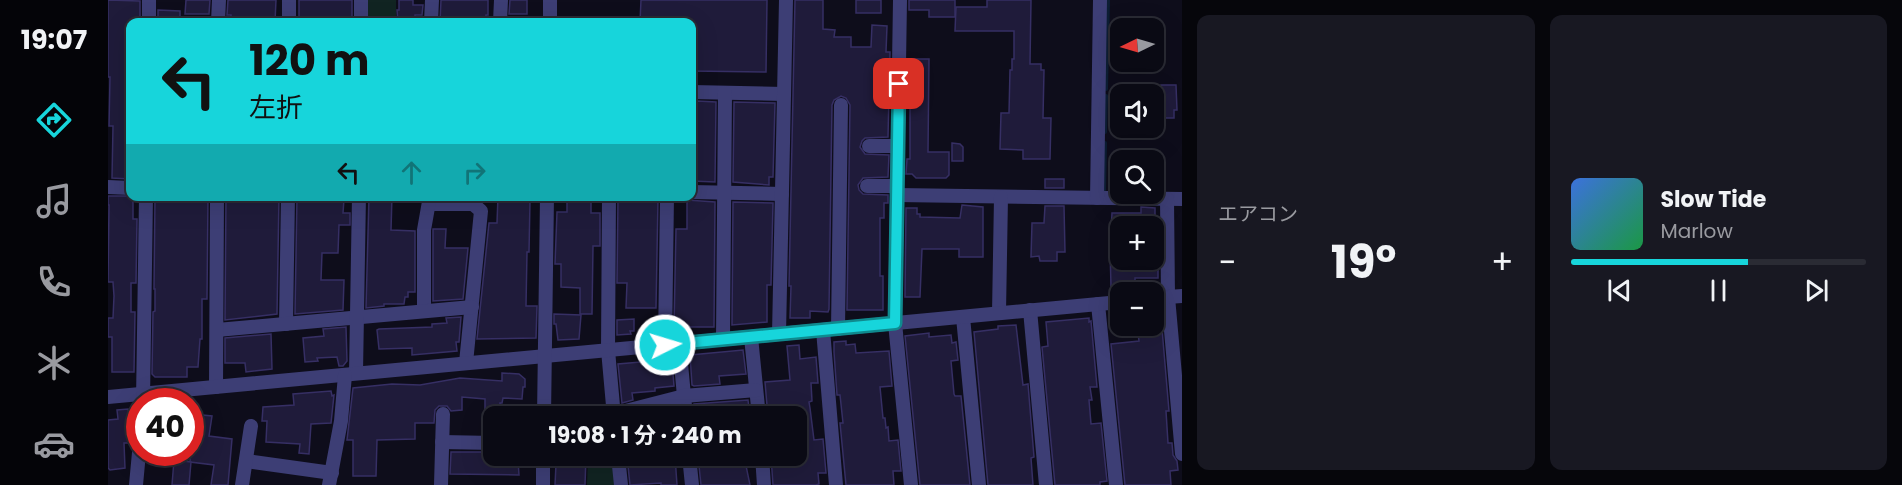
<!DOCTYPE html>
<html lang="ja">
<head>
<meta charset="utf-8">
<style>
  :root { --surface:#0a0a14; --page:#181822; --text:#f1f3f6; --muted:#999aa0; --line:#2a2b34; --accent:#17d5db }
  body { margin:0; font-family:Poppins,"Noto Sans JP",sans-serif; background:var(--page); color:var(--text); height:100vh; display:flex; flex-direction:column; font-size:22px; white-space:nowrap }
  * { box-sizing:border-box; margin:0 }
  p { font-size:20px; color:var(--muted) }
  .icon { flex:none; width:33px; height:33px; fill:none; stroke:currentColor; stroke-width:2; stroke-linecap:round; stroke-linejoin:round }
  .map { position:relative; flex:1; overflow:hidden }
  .sheet { display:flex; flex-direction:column; gap:15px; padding:15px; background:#06060b; width:720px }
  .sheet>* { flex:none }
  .hud { position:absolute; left:18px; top:18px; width:570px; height:183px; border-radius:12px; box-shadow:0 6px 24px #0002,0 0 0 2px var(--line); background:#17d5db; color:#111; overflow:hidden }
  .needle { width:39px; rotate:265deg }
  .tools { position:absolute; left:1002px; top:18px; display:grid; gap:12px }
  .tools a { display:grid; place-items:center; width:54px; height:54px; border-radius:12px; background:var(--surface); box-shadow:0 6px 24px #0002,0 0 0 2px var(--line); font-size:30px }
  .speed { position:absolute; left:18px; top:388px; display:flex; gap:12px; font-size:30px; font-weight:700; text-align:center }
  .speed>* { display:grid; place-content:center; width:78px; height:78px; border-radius:50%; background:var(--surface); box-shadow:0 6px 24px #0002,0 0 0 2px var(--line); line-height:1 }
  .speed .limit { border:9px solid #d22; background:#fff; color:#111 }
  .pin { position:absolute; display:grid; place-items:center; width:51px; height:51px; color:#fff; margin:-26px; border-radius:12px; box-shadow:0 3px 9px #0006 }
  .me { position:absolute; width:66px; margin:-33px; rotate:85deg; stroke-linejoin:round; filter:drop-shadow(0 0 4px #0008) }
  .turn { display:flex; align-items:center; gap:21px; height:126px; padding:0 24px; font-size:27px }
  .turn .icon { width:78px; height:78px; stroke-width:2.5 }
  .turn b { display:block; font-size:42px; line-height:51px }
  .lanes { display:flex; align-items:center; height:57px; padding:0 24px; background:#0003; justify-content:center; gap:30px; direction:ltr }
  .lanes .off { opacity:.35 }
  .big { font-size:45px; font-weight:700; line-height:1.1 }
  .sheet .tile { flex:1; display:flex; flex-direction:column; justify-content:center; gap:9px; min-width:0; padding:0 21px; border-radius:12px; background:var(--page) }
  .song { display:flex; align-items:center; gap:18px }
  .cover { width:72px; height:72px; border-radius:9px; background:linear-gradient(135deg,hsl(220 70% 55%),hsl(140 70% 35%)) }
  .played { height:6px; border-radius:3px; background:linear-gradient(90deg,var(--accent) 60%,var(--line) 60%) }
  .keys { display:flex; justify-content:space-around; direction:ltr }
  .heat { display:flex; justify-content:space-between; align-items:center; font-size:33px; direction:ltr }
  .sheet .tiles { flex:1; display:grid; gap:15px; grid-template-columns:repeat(2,1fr) }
  .trip { position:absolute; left:375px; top:406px; width:324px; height:60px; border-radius:12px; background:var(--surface); box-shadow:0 6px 24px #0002,0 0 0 2px var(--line); font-weight:700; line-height:60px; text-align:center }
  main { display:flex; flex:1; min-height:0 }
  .menu { display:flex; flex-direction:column; width:108px; justify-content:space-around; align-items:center; background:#040408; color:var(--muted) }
  .menu .icon { width:42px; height:42px }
  .menu .active { color:var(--accent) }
  .menu b { font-size:27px; color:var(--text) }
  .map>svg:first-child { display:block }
  .green { fill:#112422 }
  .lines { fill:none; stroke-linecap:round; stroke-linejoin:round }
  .stream { stroke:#0d1e34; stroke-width:4 }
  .building { fill:#1f1b3a; stroke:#362f64; stroke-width:1.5 }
  .minor { stroke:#3d3e75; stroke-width:14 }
  .route-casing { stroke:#0f8a8e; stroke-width:15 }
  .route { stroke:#17d5db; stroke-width:10 }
</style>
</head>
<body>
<main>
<nav class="menu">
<b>19:07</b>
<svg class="icon active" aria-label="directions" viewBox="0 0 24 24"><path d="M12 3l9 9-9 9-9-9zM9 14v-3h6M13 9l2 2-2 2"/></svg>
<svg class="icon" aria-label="music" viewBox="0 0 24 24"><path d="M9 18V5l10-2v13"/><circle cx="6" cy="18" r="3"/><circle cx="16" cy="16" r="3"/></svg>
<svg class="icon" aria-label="phone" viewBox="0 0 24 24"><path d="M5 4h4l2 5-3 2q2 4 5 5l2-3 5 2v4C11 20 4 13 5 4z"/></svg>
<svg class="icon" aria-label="climate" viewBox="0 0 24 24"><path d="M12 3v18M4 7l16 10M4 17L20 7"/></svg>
<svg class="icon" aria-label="car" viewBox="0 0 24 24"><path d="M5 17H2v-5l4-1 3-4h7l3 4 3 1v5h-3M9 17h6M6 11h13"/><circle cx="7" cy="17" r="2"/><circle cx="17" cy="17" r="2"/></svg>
</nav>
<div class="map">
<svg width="1074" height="485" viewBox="0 0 1074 485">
  <rect width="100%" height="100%" fill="#0e0d1b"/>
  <!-- green -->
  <g class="green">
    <rect x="259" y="0" width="29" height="22"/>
    <path d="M505 457 508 485H479L480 460Z"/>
  </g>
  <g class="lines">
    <!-- stream -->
    <g class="stream">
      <path d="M998 89 1000 0"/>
      <path d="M997 132 998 96"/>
      <path d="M996 190 997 143"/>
    </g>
  </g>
  <!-- building -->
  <g class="building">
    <path d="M0 0 32 1V22H22V179L4 178 5 126H1L2 77H0Z"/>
    <path d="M78 0H102L101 14H77Z"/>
    <path d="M120 0H168L167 22H123V15H119Z"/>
    <path d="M191 0H244V18H235V22H191Z"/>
    <path d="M291 0H305V5H315L314 15H307V22H290L289 10H291Z"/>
    <path d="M333 0H380V15H378L377 22H332Z"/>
    <path d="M402 0H419V14H401Z"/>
    <path d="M533 0H659L658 72 584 71V22H532Z"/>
    <path d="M687 0H715V29L727 30 726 37H743V47H763L764 25 779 26 778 52H782L780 137 757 138 754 141 752 147 757 154 781 155 780 177 755 178 750 185 751 190 755 194 780 195V203H776V218H772V276H775V310H739L742 105 738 98 733 96 726 100 724 105 721 309 720 312 702 311V318H682L683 286H681Z"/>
    <rect x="748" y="0" width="25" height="13"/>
    <path d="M801 0H847V17H821V10H801Z"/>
    <path d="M879 0H923L922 64H933V70H936L935 118H943L942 159H915V150L892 149 893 113H901L902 70H904V59H906V31H847L848 7H879Z"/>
    <path d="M50 10 72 11V21H50Z"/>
    <path d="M800 59H821L820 152H841V175L838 178H808L804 174H798L799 159H802V105H799Z"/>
    <path d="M1053 85H1068L1069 110H1066V118H1050V88H1053Z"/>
    <path d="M589 101 608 102 607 182 584 181V151H589Z"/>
    <path d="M626 102 667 103 665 177H661V185L625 182Z"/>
    <path d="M844 143 852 144 855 147V161H844Z"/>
    <rect x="937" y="179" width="19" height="9"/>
    <path d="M0 196H25V219H29L28 283H23V312H27L26 372H4V337H0V318H5L6 296 5 282H0L1 205H0Z"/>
    <path d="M78 196H100L99 299H94V339H92L90 367H79V377H47L44 374 45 312 47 311V289H46L47 197Z"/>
    <path d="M118 196H171L169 314 117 320Z"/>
    <path d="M189 196H214V199H236L235 213H242V225H231L230 253H214L213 280H236L235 310 187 314Z"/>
    <path d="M261 196H284L283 230 307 231V292H300V297H297L296 304H276V306L258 308Z"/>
    <path d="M390 196H420V201H422L421 252H419L418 306H429L428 338 369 339 381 223H389Z"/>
    <path d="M459 197H483V213H492V246H485L484 314H472V288L453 287V264H447L449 212H459Z"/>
    <path d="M510 198 550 199 548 308H518L519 283H509Z"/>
    <path d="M579 200 607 202 606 327H566L568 229H579Z"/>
    <path d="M625 202 665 203 663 285H659V322L624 325Z"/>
    <path d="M854 205 875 207V257H851V249H814L812 297H797L798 208H809V214H812V217L852 218Z"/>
    <path d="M937 206H956L957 252H949V261H932L931 256 923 257 924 223H936Z"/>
    <path d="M1033 207 1047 208V226H1012V260H1050V278H1027V286L1003 287 1002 248 1004 213H1033Z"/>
    <path d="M325 229H338L337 248H360L355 299 325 301Z"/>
    <path d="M446 314 473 315 471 339 450 340 448 324H446Z"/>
    <path d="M353 317 351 342H348L349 351 304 355V348L271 349 269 330 271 329 324 327V324L339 323 338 318Z"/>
    <path d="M1053 317 1061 411H1058L1060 443H1064L1065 455 1069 461 1070 470 1062 471 1063 485H1017L1003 344 1031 341 1029 326H1046V318Z"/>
    <path d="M981 318V322L983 321 989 387H982L984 400H981L983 424 993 423 999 481 992 482V485H947L934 347 940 346 938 322Z"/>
    <path d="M526 319V331H522L523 334 509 335V320Z"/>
    <path d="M908 325 915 385 920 384 926 457 923 458 925 485H880L866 332 890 329V326Z"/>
    <path d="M238 327 239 361 235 366H231L229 357 209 358 210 361 197 362 195 338 216 336 215 329Z"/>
    <path d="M821 333V337L843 335 844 343 848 342 850 360 843 361 846 394 847 396H853L862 485H812L797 336Z"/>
    <path d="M163 334 164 369 138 372 137 363H117V338Z"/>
    <path d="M738 341V345L747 344 748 353 781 351 784 386 772 387 775 418H777L778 428 780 427 781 441 790 440 793 471H785L786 485H738L732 423H735L732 395H729L726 352V342Z"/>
    <path d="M691 345 692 359 708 357 710 383H703L704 401 701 402 702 408 706 440 715 439 718 473H710L711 484 708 485H665L663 456H688V417H660L657 382 682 380 679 346Z"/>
    <path d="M635 350 638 374 611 376 612 384 586 386 584 385 582 355Z"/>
    <path d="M544 361V363L564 361 566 386 547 388V391L524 393 525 400 514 403 510 364Z"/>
    <path d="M394 373 411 374 417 379V387H415L414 399 395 398 394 403H392V417H377V399L354 397V410L343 411 339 406H331L327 410 326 423H307V439L269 440 268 476H245V440H239L245 388 284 384 312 385 352 378 394 381Z"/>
    <path d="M223 391 224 396 226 395 223 423 203 424 201 454 191 453 192 444 158 442 159 421H154L155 407 186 405 185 394Z"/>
    <path d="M640 400 642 417H587L586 404Z"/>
    <path d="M20 409 21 415 24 414 26 436 23 443H16L17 468 2 470 0 468V420L10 419 9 410Z"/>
    <path d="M84 414 104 416 101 436 124 439 120 485H103L106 465 82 462Z"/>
    <path d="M343 452H375V453H381V456H406V460H410L411 475 342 474Z"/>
    <path d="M461 456H478L477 485H447L448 464 461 462Z"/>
    <path d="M519 456H542V458L567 456 569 485H553V483L522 485Z"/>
    <path d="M590 456H636L642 485H593Z"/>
    <path d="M66 460 83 462 81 485H64Z"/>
  </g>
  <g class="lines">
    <!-- minor -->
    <g class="minor">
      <path d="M792 0 787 323 803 485"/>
      <path d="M41 22V0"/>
      <path d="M110 22 111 0"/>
      <path d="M181 22V0"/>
      <path d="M253 22V0"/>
      <path d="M323 22 324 0"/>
      <path d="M392 22 393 0"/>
      <path d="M442 22V0"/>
      <path d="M584 92 676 94"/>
      <path d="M761 146H790"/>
      <path d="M759 186H789"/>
      <path d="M0 187 22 188"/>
      <path d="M584 192 674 194"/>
      <path d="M789 195 1074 199"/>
      <path d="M501 196 500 350 506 417"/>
      <path d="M989 198 992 0"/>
      <path d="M1059 199 1060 297 1074 454"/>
      <path d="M321 204H365L373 211 358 363"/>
      <path d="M1046 298 1074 296"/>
      <path d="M990 304 1008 485"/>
      <path d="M922 310 938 485"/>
      <path d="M316 311V230L322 196"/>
      <path d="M891 313 893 197"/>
      <path d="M855 317 871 485"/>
      <path d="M178 324 180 196"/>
      <path d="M730 329 733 105"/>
      <path d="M109 330 364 307"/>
      <path d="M715 330 728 485"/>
      <path d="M671 334 678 0"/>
      <path d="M643 337 651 417"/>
      <path d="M615 339 617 93"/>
      <path d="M571 343 578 417"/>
      <path d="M557 345 559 196"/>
      <path d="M248 373 251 196"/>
      <path d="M108 387 109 196"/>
      <path d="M0 397 1012 302"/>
      <path d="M35 401 38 196"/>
      <path d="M506 414 576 396 648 390"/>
      <path d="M436 417 439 196"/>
      <path d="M334 442 386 443"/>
      <path d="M510 456 513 485"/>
      <path d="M581 456 584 485"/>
      <path d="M654 456 656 485"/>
      <path d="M138 461 224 473"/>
      <path d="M28 485 32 442"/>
      <path d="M134 485 143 426"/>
      <path d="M221 485 233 421 237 375"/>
      <path d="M333 485 335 414"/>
      <path d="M435 485V456"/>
    </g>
  </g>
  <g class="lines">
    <!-- route casing -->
    <g class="route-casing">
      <path id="route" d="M557 345 787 323 791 84"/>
    </g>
    <!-- route -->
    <use href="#route" class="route"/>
  </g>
</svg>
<div class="tools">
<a><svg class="needle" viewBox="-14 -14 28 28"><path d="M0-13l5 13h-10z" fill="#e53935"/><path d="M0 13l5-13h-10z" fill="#999aa0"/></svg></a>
<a><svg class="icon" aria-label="sound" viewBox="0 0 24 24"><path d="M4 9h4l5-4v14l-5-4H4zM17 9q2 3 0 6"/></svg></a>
<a><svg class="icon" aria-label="search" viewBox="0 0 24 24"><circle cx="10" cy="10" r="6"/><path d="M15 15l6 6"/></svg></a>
<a>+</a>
<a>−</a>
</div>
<div class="speed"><div class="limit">40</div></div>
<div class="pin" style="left:791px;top:84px;background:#d93025"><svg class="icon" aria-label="arrive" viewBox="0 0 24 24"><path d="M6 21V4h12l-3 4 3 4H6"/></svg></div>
<svg class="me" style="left:557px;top:345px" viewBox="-20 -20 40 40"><circle r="17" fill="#17d5db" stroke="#fff" stroke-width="3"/><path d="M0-11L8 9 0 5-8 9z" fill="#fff"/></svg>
<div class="trip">19:08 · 1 分 · 240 m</div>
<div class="hud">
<div class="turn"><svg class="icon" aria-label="left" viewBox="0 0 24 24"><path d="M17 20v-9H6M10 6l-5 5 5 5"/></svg><div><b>120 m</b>左折</div></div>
<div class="lanes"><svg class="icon" aria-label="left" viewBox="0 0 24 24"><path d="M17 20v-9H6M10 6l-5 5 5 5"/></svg><svg class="icon off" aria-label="ahead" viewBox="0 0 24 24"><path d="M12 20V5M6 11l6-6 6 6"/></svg><svg class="icon off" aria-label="right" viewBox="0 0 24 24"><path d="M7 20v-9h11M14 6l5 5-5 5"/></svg></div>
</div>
</div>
<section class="sheet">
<div class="tiles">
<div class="tile"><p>エアコン</p>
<div class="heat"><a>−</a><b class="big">19°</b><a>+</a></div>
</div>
<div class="tile">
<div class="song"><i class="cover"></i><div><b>Slow Tide</b><p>Marlow</p></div></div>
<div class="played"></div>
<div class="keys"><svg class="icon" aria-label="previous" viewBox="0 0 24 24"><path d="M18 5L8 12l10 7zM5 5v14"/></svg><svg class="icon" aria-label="pause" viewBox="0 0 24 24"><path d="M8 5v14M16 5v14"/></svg><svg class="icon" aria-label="next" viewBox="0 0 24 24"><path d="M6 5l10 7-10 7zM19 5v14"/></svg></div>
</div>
</div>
</section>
</main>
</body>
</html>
